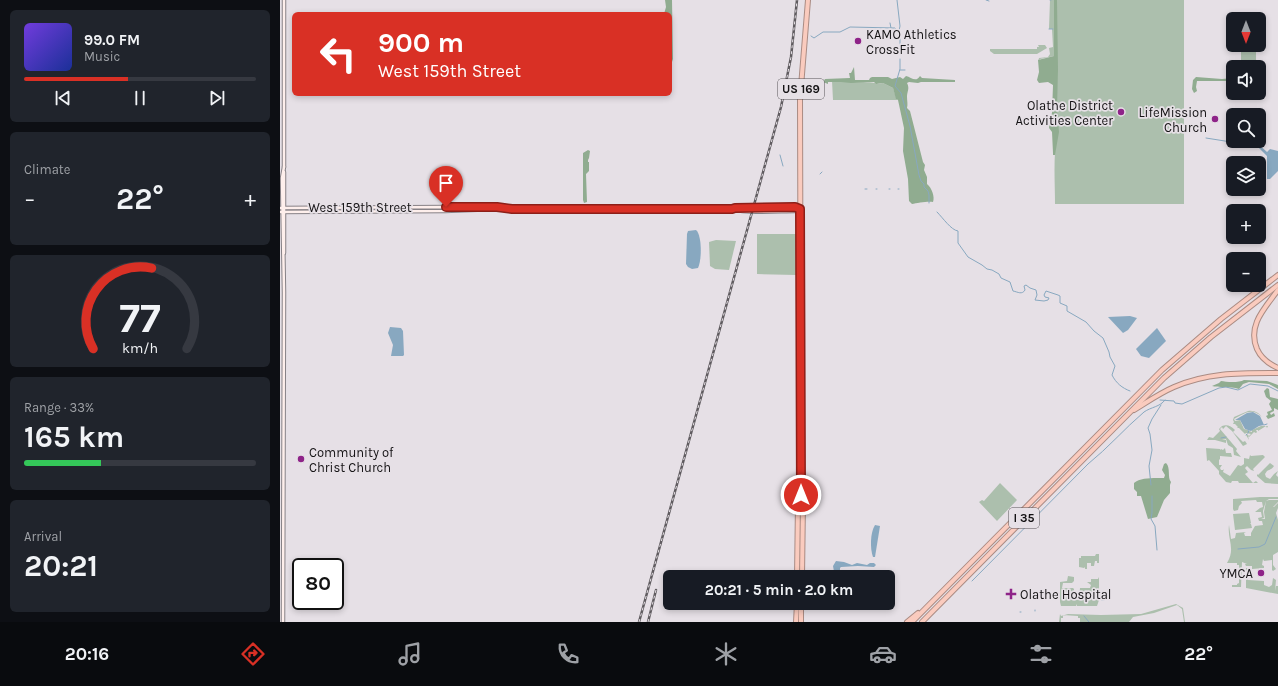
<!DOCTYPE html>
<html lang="en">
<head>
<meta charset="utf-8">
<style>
  :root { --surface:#171b24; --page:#20242c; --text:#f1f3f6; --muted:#9ea1a6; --line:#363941; --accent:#d93025 }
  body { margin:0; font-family:Karla,sans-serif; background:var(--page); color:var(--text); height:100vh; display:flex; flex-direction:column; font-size:15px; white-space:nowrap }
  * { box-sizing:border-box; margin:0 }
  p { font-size:13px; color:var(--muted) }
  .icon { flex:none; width:22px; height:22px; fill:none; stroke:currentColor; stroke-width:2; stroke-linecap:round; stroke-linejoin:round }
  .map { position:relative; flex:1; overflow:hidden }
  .details { display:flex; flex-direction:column; gap:10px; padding:10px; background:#0d0f14; width:280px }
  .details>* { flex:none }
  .top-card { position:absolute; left:12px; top:12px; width:380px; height:84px; border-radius:6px; box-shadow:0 2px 6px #0003; background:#d93025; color:#fff; overflow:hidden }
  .needle { width:26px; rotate:180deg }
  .controls { position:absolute; left:946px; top:12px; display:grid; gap:8px }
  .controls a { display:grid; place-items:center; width:40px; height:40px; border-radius:6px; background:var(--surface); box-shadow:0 2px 6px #0003; font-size:20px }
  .speed { position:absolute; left:12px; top:558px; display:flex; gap:8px; font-size:20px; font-weight:700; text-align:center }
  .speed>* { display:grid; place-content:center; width:52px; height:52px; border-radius:50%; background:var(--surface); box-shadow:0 2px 6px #0003; line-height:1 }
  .speed .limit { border:2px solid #111; border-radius:6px; background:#fff; color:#111 }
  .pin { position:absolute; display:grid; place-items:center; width:34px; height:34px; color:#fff; margin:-41px -17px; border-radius:50% 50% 50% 0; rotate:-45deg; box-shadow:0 0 4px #0007 }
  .pin .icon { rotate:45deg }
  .me { position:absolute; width:44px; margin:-22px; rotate:0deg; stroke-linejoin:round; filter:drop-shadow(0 0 3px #0008) }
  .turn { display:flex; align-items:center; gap:14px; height:84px; padding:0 20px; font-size:18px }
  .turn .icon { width:52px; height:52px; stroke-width:2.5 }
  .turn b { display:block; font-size:28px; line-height:34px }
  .big { font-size:30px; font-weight:700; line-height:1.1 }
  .details .tile { flex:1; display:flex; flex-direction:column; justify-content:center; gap:6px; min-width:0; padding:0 14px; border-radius:6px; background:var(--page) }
  .details .dial { align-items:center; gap:0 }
  .dial svg { height:104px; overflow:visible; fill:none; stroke:var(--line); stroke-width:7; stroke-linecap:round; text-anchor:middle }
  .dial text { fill:var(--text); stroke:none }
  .song { display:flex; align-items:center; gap:12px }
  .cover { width:48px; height:48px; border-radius:6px; background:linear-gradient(135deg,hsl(260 70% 55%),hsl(230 70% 35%)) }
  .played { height:4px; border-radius:2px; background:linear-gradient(90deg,var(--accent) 45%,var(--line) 45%) }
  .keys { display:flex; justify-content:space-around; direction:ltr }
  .heat { display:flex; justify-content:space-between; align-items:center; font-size:22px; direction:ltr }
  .charge { height:6px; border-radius:3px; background:linear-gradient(90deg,#34c759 33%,var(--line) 0) }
  .trip { position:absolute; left:383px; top:570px; width:232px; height:40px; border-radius:6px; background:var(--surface); box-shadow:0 2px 6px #0003; font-weight:700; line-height:40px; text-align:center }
  .dock { display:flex; height:64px; justify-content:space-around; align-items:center; background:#090b0e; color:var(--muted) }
  .dock .icon { width:28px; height:28px }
  .dock .on { color:var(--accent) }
  .dock b { font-size:18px; color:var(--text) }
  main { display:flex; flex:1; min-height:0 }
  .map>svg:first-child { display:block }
  .green { fill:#acbfad }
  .forest { fill:#90ac90 }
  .water { fill:#88a8c0 }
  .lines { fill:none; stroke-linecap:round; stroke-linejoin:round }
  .stream { stroke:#88a8c0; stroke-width:1 }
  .secondary-casing { stroke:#868186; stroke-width:4.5 }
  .highway-casing { stroke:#aa8b83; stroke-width:6 }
  .secondary { stroke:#feefec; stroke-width:2.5 }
  .highway { stroke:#facbbe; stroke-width:4 }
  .rail-casing { stroke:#5f5b5f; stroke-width:2.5 }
  .rail { stroke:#e6e0e6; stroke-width:1; stroke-dasharray:3; stroke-linecap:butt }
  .route-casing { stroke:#8d1f18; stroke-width:10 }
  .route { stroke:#d93025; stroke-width:7 }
  .poi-dot { fill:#8e2388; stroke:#e6e0e6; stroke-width:1.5 }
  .labels { text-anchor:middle; stroke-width:3.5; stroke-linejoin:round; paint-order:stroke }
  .shield { fill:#e6e0e6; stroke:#545054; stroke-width:1 }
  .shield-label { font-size:12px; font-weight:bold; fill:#151315 }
  .poi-label { font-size:13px; fill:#151315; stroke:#e6e0e6; text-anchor:start }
  .street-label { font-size:13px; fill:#151315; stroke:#e6e0e6 }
</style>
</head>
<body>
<main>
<section class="details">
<div class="tile">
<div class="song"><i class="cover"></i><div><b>99.0 FM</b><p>Music</p></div></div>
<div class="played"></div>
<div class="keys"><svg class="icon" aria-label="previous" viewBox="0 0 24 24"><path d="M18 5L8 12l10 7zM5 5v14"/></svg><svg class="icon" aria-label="pause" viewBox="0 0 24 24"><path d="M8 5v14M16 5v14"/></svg><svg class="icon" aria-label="next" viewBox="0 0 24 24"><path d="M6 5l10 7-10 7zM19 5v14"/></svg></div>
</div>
<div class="tile"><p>Climate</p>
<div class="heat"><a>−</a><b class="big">22°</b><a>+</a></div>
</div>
<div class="tile dial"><svg viewBox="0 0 100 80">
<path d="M14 69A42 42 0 1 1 86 69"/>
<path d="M14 69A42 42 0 0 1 59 7" stroke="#d93025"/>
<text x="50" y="56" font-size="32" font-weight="700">77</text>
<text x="50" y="72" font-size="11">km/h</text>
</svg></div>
<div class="tile"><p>Range · 33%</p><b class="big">165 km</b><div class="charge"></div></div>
<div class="tile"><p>Arrival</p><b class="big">20:21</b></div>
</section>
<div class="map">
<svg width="998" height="622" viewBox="0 0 998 622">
  <rect width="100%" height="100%" fill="#e6e0e6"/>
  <!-- green -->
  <g class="green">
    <path d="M770 0H774V56L760 59 758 62 759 58 768 57 770 54 769 48 773 47 772 29H769Z"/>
    <path d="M777 0H904V204H775C775 184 773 156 777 136Z"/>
    <path d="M758 45H765L767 48 757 54H714L710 51V49H757V47H759Z"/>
    <path d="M976 51V67H961V52Z"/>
    <path d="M552 81C562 83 592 81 598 84L603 83 613 88 617 100H553Z"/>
    <path d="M477 234H516V275L477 274Z"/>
    <path d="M436 240 456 241 449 270 435 269 430 266 429 242Z"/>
    <path d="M968 411C975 410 979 413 983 418 972 407 966 413 954 419L955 421 960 420 964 429 968 430V432L969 431 972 432V430L981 426H988L987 428 986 426 978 431V430H976L977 432 976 433 974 432 969 437 968 436 969 440 966 435 967 434 969 436 971 434 966 433 965 434 959 428H957L958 427 955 424H953L954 422 953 420 954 417Z"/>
    <path d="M942 426C947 424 951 426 955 430L953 432 963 442 965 441 967 444 963 446 952 431 946 426 943 429 942 427 940 429 957 449 956 451 961 457 954 455 953 448 948 445 946 439H942L946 440V443L935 440H927L929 437 933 438 940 431 939 429Z"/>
    <path d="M926 448 940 449V450L941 449 943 450 945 448 946 453H951L952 457 940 456V459L939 460V465H942L940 468 941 470H943L944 469 943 472 950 476 958 465 961 466 964 464V458L969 459 970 455 971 456 983 455 985 457 973 469 974 471 971 470 967 466 965 468 968 472 965 474 973 483 976 481 978 483H959L958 481H952L951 483 946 482 939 474V471L929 460 927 461Z"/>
    <path d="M990 463 994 466C992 469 990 470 987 471L985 474 986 477 990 479 994 474 998 471 996 475 998 477V484L985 483 977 476V474L978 475Z"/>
    <path d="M720 483 737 500 717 521 699 502 702 500 704 501Z"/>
    <path d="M980 497H998V499H989L986 501 983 511 984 518 981 519H985L984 512 986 501 989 500H998V502L993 507H994L998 503V508L996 513 998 520V552L993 555V565L996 569 993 571 992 570V560L984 561 983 559 982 565 984 566V568L972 569V566H966L965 564H967L962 562 961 587H952V585H957V584L959 583V565H957V563H947C956 548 947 540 949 525L951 539 955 538 956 533 966 532 964 533 965 536H971V533L975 526 983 525 982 521H979L978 518 982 517 981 512H975L980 508 983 507 982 502H977L976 500 961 501 962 503 959 506 958 510 954 511 953 509V499Z"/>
    <path d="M969 513 971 523 970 524H971L972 528 955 530 953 514Z"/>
    <path d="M816 554H819V563H817V561H815L814 566H811V563H807V569H805V567L804 568 799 567V558H801V556H815Z"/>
    <path d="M966 568H969L967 577 968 580 984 581V585L989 587 992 585 993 578 996 580 995 591 996 586H998V594L966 588Z"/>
    <path d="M788 576 794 577V581L792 583H783L782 588H793L794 589V599L797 600 799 599 800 588H810L811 585 807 582H811V579H818L819 577V600L817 606H797V604L796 606H781V602L780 606V582L787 581Z"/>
    <path d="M896 604 903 608 905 622H904L902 609 897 605 874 613 853 617 849 622H800V618H798V616L783 615V618H781V622H779L780 614 781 616 788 614 821 615 861 614Z"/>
  </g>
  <!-- forest -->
  <g class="forest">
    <path d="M385 0H392L393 59 390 68 392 77 390 79V14H384L386 7Z"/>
    <path d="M774 0H777L778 69 777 110 779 132 775 155H773V153L772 132 769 128 770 118 772 113 773 85 768 82 759 83 757 80 759 72 758 60 774 56Z"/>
    <path d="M574 67 575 80H589L590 78 592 77H608L612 79 620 77 623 79 626 76C631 77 636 83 640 76L642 78 675 80V82H641L638 83 629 82 627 83C630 89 627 91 627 97 627 101 628 104 627 108L630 111 643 162 645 165 644 170 647 177V184C652 188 655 197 653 202 648 201 637 203 632 204L629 201 628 179 623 151 624 128 618 100 616 99 613 88 603 83 596 84 594 82 571 83 561 82H548V84L543 82 545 79 570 78 569 73H571Z"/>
    <path d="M916 77 942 79 953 78V81H917L916 87 917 91 914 93 912 89 913 80Z"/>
    <path d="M308 150 310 151 309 158 308 160V162H309V171L306 174 307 202 304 203 303 200V153Z"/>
    <path d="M964 380 987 381 998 385V389L989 384 969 382 963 384 959 389C950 386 938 388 932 386L939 383 941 381C946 382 959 383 964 380Z"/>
    <path d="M987 388 989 389 990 397 998 399V410L994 408V411L990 413 991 415 994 413 995 416 988 419 986 416 988 415 987 412 992 410 989 404 991 401 986 397 984 391Z"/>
    <path d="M886 463C891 468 887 477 891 482L890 485V493L884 500 877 517 868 519 861 496H857V492L854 489V483C861 477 875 478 884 478L885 475 882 470 884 464Z"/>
  </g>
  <!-- water -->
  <g class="water">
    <path d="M978 144 987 152 990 149 998 151V171L990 179H987V156L977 146Z"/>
    <path d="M416 230C422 235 422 260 418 268L412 269 408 267 406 264 407 234 408 231Z"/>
    <path d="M850 316 857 318 848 330 843 333 828 317Z"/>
    <path d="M110 327 121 328 123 331 124 355 123 356H111L113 345 108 333Z"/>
    <path d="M877 328 886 341 869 358 861 356 856 349Z"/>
    <path d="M973 412 980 416 984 425 979 426 971 431 965 429 960 420H955L967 413Z"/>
    <path d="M595 525 600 526 595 557H593C590 549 590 533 595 525Z"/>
    <path d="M556 561 564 562 572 565 577 563 587 565 590 563H594L596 565 594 567 578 566 561 567 560 568V577H555L553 566Z"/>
  </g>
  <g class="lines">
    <!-- stream -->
    <g class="stream">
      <path d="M617 0 620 26 619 31"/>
      <path d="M706 0 709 1"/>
      <path d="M770 0H771"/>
      <path d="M610 23 611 28"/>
      <path d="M769 29H773"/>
      <path d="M531 36 534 38 543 32H560L570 27 615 28 620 33V53"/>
      <path d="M620 59V69L615 86 621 93 630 126 639 175 641 181 644 184V187L648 191 649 195V203"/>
      <path d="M620 70H625"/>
      <path d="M926 138 951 142"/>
      <path d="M957 143 962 145H977"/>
      <path d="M500 155 503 166"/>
      <path d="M540 174 542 172"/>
      <path d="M585 189H587"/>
      <path d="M596 189H597"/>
      <path d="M609 189H610"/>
      <path d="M618 189H619"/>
      <path d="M657 212C663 218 671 230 678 231V243L688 257 702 265 707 269 712 270 719 274 721 278 730 282 733 291C738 292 742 295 745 290L744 286 746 285 750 288 756 290 757 295 755 300 764 301 768 300 769 298 765 297 764 295 766 291 778 295 780 296V303L787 306V311L806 322 814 331 823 338 829 352 830 357 835 366 832 375C836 383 842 388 850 391"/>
      <path d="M880 400 894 401 895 403 902 404 939 388 946 387 958 390 970 384 988 386 998 391"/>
      <path d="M984 425 987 424"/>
      <path d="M968 433 969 430"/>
      <path d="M966 435 967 434"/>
      <path d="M941 438 946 437"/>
      <path d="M871 485 869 466 872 450 870 434 868 428 872 419 881 405"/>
      <path d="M872 496V513L871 519 875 526 877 550"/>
      <path d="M958 549 979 547 985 544 996 517"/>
      <path d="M692 581 808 464C828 448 844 429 864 412 871 407 880 407 885 400"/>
      <path d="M822 600H824"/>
      <path d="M755 611V610"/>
      <path d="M740 612H741"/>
      <path d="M804 616 809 622"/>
    </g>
    <!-- secondary casing -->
    <g class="secondary-casing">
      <g id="secondary">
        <path d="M4 167V0"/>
        <path d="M0 208 166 207 225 208"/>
        <path d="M452 209C464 214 500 211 515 211L520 209"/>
        <path d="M0 212 165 211 246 208 452 209 455 208 515 207 520 209"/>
        <path d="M4 253V172"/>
        <path d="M3 622 4 292 2 178 4 167"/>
      </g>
    </g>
    <!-- highway casing -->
    <g class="highway-casing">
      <g id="highway">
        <path d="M998 290C985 308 967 325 977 349 981 358 989 364 998 368"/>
        <path d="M854 410C867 402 880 393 894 387 928 372 962 373 998 373"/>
        <path d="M517 577 518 502 521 496"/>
        <path d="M522 577 523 502 521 495V456L520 99 528 0"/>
        <path d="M516 622 517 603"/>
        <path d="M521 622V603"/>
        <path d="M627 622 638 613"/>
        <path d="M632 622 882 370 941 319 998 275"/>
        <path d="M642 622 884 378 931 337 998 285"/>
      </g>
    </g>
    <!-- secondary -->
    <use href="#secondary" class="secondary"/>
    <!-- highway -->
    <use href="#highway" class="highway"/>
    <!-- rail casing -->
    <g class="rail-casing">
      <g id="rail">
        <path d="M359 622 501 107 511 57 517 0"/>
        <path d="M368 622 376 590"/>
      </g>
    </g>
    <!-- rail -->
    <use href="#rail" class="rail"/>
  </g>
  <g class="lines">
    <!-- route casing -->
    <g class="route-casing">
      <path id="route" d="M166 207H217L232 209H452L455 208 515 207 520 209 521 495"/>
    </g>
    <!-- route -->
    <use href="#route" class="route"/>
  </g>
  <!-- markers -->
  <g class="poi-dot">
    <circle cx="578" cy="41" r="4"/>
    <circle cx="841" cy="112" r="4"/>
    <circle cx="935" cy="119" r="4"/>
    <circle cx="21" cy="459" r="4"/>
    <circle cx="981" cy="573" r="4"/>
    <path d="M729 588h4v4h4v4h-4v4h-4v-4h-4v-4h4z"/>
  </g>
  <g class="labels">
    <!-- shield labels -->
    <g class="shield">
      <rect x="498" y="79" width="46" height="20" rx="3"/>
      <rect x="729" y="508" width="30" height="20" rx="3"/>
    </g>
    <g class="shield-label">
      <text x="521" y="93">US 169</text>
      <text x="744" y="522">I 35</text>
    </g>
    <!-- poi labels -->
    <g class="poi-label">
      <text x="586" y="39">KAMO Athletics<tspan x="586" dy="15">CrossFit</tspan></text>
      <text x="833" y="110" text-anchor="end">Olathe District<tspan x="833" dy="15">Activities Center</tspan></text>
      <text x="927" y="117" text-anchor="end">LifeMission<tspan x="927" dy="15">Church</tspan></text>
      <text x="29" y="457">Community of<tspan x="29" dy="15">Christ Church</tspan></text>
      <text x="973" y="578" text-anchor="end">YMCA</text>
      <text x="740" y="599">Olathe Hospital</text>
    </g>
    <!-- street labels -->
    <g class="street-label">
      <text x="80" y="212">West 159th Street</text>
    </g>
  </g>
</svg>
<div class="controls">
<a><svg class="needle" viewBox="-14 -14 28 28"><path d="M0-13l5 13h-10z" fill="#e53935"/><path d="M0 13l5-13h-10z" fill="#9ea1a6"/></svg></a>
<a><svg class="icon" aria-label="sound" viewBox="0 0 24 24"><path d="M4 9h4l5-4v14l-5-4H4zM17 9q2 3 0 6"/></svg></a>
<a><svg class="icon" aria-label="search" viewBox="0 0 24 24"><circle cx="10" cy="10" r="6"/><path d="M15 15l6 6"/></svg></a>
<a><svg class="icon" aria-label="layers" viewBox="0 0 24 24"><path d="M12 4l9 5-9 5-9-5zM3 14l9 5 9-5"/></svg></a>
<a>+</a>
<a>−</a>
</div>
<div class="speed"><div class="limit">80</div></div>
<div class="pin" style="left:166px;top:207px;background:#d93025"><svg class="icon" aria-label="arrive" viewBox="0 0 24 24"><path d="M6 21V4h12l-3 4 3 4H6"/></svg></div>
<svg class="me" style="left:521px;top:495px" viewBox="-20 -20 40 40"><circle r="17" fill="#d93025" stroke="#fff" stroke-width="3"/><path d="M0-11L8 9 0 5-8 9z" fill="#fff"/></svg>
<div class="trip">20:21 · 5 min · 2.0 km</div>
<div class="top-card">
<div class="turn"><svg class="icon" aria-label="left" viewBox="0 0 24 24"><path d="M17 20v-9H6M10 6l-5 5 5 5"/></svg><div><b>900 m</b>West 159th Street</div></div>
</div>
</div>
</main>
<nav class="dock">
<b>20:16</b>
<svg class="icon on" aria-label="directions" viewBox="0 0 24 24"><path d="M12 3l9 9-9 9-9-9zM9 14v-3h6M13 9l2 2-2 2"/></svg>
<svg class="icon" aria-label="music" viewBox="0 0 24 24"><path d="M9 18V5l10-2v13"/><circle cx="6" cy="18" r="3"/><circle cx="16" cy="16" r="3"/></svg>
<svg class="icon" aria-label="phone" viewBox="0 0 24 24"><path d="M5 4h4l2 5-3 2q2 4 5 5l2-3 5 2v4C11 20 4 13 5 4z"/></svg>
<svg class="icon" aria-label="climate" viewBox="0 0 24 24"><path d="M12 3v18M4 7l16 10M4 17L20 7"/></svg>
<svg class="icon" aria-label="car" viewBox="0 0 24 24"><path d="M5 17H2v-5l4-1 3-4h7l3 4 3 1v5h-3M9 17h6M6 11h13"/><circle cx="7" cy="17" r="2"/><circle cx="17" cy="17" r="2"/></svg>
<svg class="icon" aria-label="filters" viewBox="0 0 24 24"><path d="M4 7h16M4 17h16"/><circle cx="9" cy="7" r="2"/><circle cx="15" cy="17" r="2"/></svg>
<b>22°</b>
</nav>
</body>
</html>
